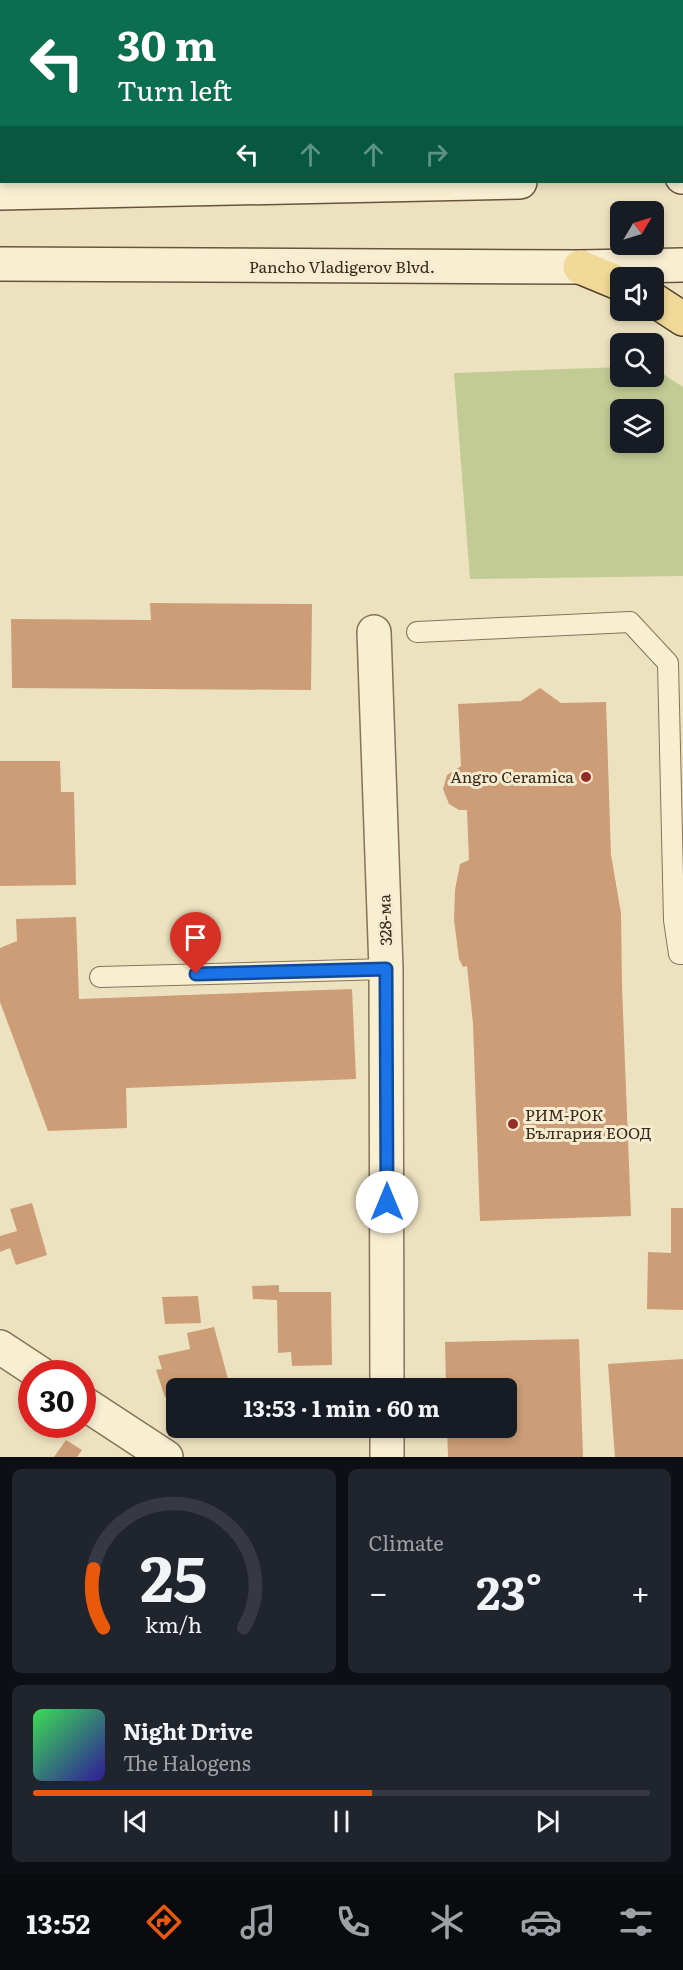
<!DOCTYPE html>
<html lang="en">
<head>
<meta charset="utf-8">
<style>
  :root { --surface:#171b24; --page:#20242c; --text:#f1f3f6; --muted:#9ea1a6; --line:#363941; --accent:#ea580c }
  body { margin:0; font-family:Literata,serif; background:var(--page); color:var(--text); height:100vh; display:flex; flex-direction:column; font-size:22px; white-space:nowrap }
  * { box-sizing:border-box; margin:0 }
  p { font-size:20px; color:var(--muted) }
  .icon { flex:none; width:33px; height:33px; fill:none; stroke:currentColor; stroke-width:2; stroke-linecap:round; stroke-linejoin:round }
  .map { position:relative; height:1457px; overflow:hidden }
  .drawer { display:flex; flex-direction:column; gap:12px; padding:12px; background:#0d0f14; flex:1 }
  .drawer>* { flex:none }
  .banner { position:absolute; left:0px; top:0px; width:684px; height:183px; box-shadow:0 3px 9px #0003; background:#0b6e4f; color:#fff; overflow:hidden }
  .needle { width:39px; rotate:52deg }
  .fabs { position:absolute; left:610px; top:201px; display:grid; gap:12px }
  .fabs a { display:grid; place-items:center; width:54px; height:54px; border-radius:9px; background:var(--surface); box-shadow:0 3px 9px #0003; font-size:30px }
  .speed { position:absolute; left:18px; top:1360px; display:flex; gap:12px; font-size:30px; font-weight:700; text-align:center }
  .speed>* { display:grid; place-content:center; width:78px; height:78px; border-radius:50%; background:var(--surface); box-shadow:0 3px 9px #0003; line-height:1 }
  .speed .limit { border:9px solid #d22; background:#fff; color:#111 }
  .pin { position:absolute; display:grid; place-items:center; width:51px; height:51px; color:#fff; margin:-62px -26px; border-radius:50% 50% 50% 0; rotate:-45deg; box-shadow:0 0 6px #0007 }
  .pin .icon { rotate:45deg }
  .me { position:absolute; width:66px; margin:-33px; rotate:0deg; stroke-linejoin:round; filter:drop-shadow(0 0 4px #0008) }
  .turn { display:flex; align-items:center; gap:21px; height:126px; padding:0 18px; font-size:27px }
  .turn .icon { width:78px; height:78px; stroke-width:2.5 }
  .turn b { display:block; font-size:42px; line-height:51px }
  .lanes { display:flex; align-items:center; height:57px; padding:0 18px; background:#0003; justify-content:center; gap:30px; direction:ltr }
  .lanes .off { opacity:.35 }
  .big { font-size:45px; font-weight:700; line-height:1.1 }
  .drawer .card { flex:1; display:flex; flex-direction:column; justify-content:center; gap:9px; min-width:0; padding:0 21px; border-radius:9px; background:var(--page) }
  .drawer .dial { align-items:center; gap:0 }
  .dial svg { height:156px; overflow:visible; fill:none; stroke:var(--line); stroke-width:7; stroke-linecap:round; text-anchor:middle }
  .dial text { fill:var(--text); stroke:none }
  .song { display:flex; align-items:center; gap:18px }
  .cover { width:72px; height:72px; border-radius:9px; background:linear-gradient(135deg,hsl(130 70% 55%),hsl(250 70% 35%)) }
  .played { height:6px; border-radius:3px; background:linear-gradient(90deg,var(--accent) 55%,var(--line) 55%) }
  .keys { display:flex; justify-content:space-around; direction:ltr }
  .heat { display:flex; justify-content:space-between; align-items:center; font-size:33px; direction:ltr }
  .drawer .tiles { flex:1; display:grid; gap:12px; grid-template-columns:1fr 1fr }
  .card:last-child { grid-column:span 2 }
  .trip { position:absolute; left:166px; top:1378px; width:351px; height:60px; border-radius:9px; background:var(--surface); box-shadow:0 3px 9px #0003; font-weight:700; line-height:60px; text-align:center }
  .menu { display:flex; height:96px; justify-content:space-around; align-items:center; background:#090b0e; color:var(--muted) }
  .menu .icon { width:42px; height:42px }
  .menu .active { color:var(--accent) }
  .menu b { font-size:27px; color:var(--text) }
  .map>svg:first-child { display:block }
  .green { fill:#c2cb94; fill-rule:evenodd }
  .building { fill:#cc9d76 }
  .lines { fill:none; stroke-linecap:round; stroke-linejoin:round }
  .service-casing { stroke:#867358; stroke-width:22 }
  .minor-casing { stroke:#867358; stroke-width:36 }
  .secondary-casing { stroke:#68543c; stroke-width:36 }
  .primary-casing { stroke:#54412d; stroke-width:36 }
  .service { stroke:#f8efd3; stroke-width:20 }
  .minor { stroke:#f8efd3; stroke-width:33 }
  .secondary { stroke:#f8efd3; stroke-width:33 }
  .primary { stroke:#f1d997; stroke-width:33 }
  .route-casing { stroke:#114b97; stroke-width:15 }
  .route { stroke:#1a73e8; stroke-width:10 }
  .poi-dot { fill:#952c29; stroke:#f5ecd0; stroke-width:2 }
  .labels { text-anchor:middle; stroke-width:6; stroke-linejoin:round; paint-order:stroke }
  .street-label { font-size:16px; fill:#362a1d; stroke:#f5ecd0 }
  .poi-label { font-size:16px; fill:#362a1d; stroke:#f5ecd0; text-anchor:end }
</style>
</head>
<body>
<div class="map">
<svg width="683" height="1457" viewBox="0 0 683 1457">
  <rect width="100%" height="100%" fill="#ede2c0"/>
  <!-- green -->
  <g class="green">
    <path d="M56 0H345L54 1Z"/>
    <path d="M406 0H683V77L682 2Z"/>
    <path d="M621 367V376H654V368L683 387V576L470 579 454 373ZM621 410H654V442H621Z"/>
  </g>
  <!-- building -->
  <g class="building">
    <path d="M150 603 312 604 311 690 12 688 11 619 151 620Z"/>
    <path d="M540 688 561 703 606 702 611 855 621 913 622 987 631 1216 480 1221 473 1024 467 966 463 967 459 959 454 920 455 890 460 864 469 860 467 810H459L449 804 443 789 447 775 461 766 458 704 521 701Z"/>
    <path d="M0 761H60L61 792H74L76 885 0 886Z"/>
    <path d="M76 917 79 999 352 989 356 1079 126 1088 127 1128 48 1131 0 1002V948L17 941 16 919Z"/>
    <path d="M32 1203 47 1255 16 1265 10 1248 0 1252V1236L17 1231 10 1209Z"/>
    <path d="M671 1208H683V1310L647 1309 648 1252 671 1253Z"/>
    <path d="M279 1285V1292H331L332 1365 292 1366 291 1352 278 1353 277 1300 253 1299 252 1286Z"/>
    <path d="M198 1296 201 1323 165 1324 162 1297Z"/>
    <path d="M214 1327 228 1379 193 1389H177V1393L165 1397 156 1370 162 1369 158 1356 190 1349 187 1333Z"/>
    <path d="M579 1339 583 1457H448L447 1428H507V1389H446L445 1342Z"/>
    <path d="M683 1359V1457H615L608 1364Z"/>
    <path d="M66 1440 82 1450 77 1457H54Z"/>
  </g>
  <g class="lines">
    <!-- service casing -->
    <g class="service-casing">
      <g id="service">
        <path d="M417 632 630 622 668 663 674 920 679 954H683"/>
        <path d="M100 977 386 969"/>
      </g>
    </g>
    <!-- minor casing -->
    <g class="minor-casing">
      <g id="minor">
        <path d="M25 2 27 0"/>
        <path d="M374 632 386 969 387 1389"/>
        <path d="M0 1347 41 1374"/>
        <path d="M82 1402 166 1457"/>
        <path d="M387 1428V1457"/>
      </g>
    </g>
    <!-- secondary casing -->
    <g class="secondary-casing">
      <g id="secondary">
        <path d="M682 177H683"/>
        <path d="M0 193 520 182"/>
        <path d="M0 264 580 267 683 265"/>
      </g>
    </g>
    <!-- primary casing -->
    <g class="primary-casing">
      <g id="primary">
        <path d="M682 135H683"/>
        <path d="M580 267 621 284"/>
        <path d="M654 300 683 319"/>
      </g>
    </g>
    <!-- service -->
    <use href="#service" class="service"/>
    <!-- minor -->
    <use href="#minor" class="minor"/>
    <!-- secondary -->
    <use href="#secondary" class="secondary"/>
    <!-- primary -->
    <use href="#primary" class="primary"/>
  </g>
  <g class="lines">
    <!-- route casing -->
    <g class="route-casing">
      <path id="route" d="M196 974 386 969 387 1202"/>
    </g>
    <!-- route -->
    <use href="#route" class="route"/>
  </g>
  <!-- markers -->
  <g class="poi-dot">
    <circle cx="586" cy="777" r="6"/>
    <circle cx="513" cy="1124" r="6"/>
  </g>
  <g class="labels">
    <!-- street labels -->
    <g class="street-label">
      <text x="342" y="273">Pancho Vladigerov Blvd.</text>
      <text transform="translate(385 920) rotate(-92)" y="6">328-ма</text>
    </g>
    <!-- poi labels -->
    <g class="poi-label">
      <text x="574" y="783">Angro Ceramica</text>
      <text x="525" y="1121" text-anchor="start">РИМ-РОК<tspan x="525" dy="18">България ЕООД</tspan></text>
    </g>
  </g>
</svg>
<div class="fabs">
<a><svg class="needle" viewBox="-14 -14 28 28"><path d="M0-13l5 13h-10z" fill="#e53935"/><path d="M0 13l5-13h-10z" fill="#9ea1a6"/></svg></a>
<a><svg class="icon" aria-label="sound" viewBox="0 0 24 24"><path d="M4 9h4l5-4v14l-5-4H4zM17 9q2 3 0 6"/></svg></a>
<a><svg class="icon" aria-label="search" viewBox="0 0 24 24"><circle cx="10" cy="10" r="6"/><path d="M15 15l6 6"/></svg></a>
<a><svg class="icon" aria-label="layers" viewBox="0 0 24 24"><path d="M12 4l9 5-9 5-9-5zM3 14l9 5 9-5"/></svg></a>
</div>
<div class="speed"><div class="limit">30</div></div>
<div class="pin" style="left:196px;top:974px;background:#d93025"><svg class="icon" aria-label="arrive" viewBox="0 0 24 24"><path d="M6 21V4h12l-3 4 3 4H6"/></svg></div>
<svg class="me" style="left:387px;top:1202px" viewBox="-20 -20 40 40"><circle r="19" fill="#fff"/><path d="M0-13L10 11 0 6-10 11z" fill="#1a73e8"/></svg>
<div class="trip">13:53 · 1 min · 60 m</div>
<div class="banner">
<div class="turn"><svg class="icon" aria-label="left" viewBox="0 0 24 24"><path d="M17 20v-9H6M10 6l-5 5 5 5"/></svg><div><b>30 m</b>Turn left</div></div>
<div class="lanes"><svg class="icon" aria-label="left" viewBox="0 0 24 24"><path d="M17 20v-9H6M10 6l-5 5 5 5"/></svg><svg class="icon off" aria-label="ahead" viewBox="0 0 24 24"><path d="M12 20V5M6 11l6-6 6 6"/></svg><svg class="icon off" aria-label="ahead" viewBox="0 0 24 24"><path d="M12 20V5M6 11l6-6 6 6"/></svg><svg class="icon off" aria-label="right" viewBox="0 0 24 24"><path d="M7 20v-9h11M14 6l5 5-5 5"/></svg></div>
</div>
</div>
<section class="drawer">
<div class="tiles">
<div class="card dial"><svg viewBox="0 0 100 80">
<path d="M14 69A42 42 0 1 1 86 69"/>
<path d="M14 69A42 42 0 0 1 9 39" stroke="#ea580c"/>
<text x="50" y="56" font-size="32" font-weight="700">25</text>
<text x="50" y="72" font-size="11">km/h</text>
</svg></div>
<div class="card"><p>Climate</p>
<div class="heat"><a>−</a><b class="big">23°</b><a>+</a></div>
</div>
<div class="card">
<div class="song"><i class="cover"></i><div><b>Night Drive</b><p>The Halogens</p></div></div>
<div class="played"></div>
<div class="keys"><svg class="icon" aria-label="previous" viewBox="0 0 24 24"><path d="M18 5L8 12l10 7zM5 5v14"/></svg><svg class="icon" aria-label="pause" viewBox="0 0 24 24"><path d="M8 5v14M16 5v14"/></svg><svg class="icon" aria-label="next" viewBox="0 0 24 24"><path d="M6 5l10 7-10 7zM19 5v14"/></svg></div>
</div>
</div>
</section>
<nav class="menu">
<b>13:52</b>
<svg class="icon active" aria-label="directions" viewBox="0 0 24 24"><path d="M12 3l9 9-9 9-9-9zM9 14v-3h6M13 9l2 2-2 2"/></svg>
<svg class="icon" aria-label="music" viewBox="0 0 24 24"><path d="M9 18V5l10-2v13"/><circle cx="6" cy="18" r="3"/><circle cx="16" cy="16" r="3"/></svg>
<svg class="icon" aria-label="phone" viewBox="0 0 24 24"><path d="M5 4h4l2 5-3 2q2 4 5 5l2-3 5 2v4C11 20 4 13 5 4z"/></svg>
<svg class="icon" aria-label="climate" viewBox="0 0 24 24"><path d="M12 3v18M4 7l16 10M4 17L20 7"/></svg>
<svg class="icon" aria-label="car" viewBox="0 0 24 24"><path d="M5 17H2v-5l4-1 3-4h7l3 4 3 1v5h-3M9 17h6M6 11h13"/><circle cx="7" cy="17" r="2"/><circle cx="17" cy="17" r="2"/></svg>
<svg class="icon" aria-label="filters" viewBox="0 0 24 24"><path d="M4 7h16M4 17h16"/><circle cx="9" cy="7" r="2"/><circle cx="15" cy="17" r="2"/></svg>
</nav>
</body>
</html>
